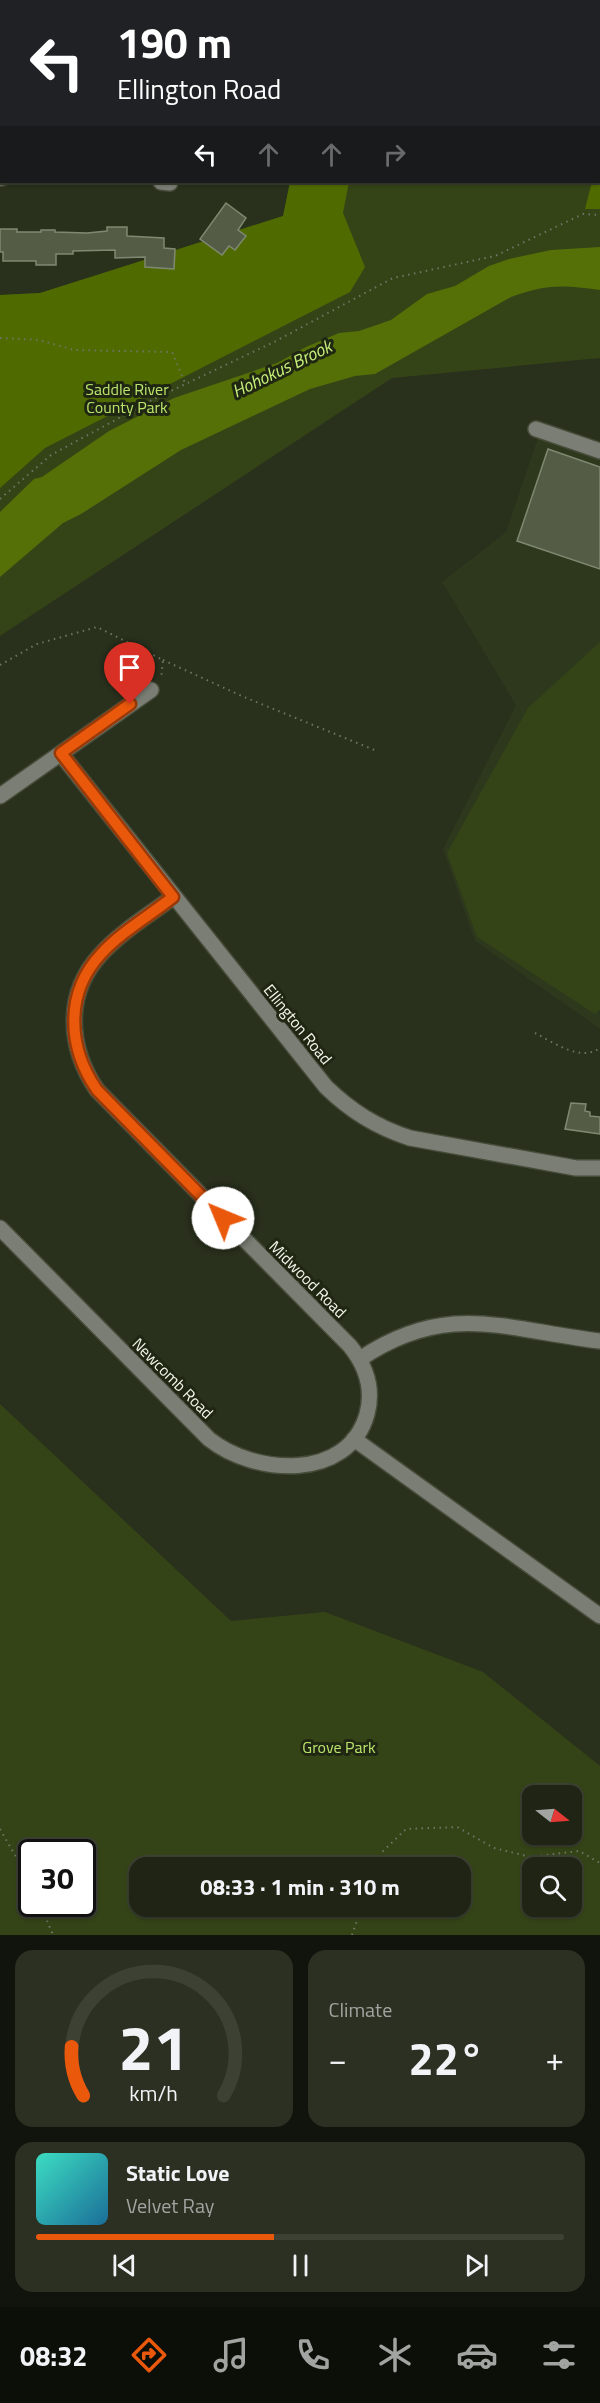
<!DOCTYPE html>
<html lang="en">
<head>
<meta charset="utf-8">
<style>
  :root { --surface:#1f2415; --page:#2c3022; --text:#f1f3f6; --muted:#a1a4a0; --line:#3c4134; --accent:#ea580c }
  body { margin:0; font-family:"Titillium Web",sans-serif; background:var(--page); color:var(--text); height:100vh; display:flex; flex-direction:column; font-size:22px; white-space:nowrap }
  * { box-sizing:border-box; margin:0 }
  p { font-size:20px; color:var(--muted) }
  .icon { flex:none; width:33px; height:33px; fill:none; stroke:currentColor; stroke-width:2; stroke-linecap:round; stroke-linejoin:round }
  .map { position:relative; height:1935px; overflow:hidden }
  .side { display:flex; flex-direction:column; gap:15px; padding:15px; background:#11140c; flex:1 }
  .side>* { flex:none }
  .guide { position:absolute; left:0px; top:0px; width:600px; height:183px; box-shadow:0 2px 4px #0004,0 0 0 2px var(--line); background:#202124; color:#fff; overflow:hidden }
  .needle { width:39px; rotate:107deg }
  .fabs { position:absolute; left:522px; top:1785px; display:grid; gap:12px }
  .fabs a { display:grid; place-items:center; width:60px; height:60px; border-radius:12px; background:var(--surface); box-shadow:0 2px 4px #0004,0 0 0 2px var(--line); font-size:30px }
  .speed { position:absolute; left:18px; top:1839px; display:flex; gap:12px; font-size:30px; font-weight:700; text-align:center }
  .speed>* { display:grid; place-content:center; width:78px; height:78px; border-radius:50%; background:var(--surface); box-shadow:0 2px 4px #0004,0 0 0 2px var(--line); line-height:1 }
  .speed .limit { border:3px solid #111; border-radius:9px; background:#fff; color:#111 }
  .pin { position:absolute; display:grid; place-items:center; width:51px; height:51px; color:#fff; margin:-62px -26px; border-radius:50% 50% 50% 0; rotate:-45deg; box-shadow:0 0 6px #0007 }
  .pin .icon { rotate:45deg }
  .me { position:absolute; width:66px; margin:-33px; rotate:315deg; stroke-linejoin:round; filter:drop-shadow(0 0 4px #0008) }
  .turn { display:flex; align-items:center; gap:21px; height:126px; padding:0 18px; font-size:27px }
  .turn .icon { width:78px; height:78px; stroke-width:2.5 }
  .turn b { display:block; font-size:42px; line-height:51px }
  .lanes { display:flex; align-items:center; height:57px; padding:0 18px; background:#0003; justify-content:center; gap:30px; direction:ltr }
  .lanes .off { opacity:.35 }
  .big { font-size:45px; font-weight:700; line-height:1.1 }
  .side .widget { flex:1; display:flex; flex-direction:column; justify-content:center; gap:9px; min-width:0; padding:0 21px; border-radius:18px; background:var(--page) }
  .side .dial { align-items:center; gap:0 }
  .dial svg { height:156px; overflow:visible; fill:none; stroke:var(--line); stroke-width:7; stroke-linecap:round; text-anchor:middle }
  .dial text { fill:var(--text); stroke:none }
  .song { display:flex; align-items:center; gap:18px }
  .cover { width:72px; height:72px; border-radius:9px; background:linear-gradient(135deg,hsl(170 70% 55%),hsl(200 70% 35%)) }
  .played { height:6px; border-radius:3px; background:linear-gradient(90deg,var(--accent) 45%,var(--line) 45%) }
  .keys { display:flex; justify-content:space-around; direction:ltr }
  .heat { display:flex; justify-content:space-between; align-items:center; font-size:33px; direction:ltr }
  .side .tiles { flex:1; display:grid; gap:15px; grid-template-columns:1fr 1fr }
  .widget:last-child { grid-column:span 2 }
  .trip { position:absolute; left:129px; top:1857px; width:342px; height:60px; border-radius:18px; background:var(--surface); box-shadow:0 2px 4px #0004,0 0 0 2px var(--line); font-weight:700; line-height:60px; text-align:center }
  .tabs { display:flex; height:96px; justify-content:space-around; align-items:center; background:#0c0e08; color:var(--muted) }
  .tabs .icon { width:42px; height:42px }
  .tabs .current { color:var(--accent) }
  .tabs b { font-size:27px; color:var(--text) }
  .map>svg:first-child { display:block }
  .built { fill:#2e381d }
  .green { fill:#354417; fill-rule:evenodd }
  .forest { fill:#4f6b00 }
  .water { fill:#547007 }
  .building { fill:#545c46; stroke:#7f8971; stroke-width:1.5 }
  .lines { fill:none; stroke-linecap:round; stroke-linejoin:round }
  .minor-casing { stroke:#454c39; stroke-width:18 }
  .path { stroke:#6f7564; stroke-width:2; stroke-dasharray:1.5 4.5; stroke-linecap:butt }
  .minor { stroke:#7a7e74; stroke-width:15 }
  .route-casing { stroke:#983908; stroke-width:15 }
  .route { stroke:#ea580c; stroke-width:10 }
  .labels { text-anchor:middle; stroke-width:6; stroke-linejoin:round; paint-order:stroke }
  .park-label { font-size:16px; fill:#bae46c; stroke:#1f2612 }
  .street-label { font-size:16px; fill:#f2f7ea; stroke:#1f2612 }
  .water-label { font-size:18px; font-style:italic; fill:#c7f17a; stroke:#1f2612 }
</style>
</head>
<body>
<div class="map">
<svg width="600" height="1935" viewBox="0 0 600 1935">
  <rect width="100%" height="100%" fill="#29301c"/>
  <!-- built -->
  <path class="built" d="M543 423 600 444V1029L475 941 443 849 516 705 442 582 506 532Z"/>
  <!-- green -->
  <g class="green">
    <path d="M553 0H600V358L392 378 0 636V295L40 293 283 216 290 182H598V2L547 1Z"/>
    <path d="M600 642V1009L595 1014 477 937 447 853 528 708Z"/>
    <path d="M0 1404 231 1621 325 1612 483 1672 600 1766V1935H0ZM532 1796H572V1834H532ZM82 1852V1904H32V1852ZM140 1868H460V1906H140ZM532 1868H572V1906H532Z"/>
  </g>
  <!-- forest -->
  <g class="forest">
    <path d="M565 0H600V209H585L592 182H598V2L559 1Z"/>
    <path d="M290 182H349L343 213 365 267 350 292 45 448 0 488V295L40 293 283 216Z"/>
  </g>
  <!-- water -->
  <path class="water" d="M600 247V290C562 285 548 284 511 297L375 374 355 376 310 389 181 450 81 514 63 523 0 577V512L34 479 42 477 109 431 174 398 277 363 306 347 339 333 359 331 391 320 427 294 455 286 489 266 509 259 551 250Z"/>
  <!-- building -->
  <g class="building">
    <path d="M226 203 246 218 238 230 246 236 235 250 229 246 222 255 200 239Z"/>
    <path d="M107 227H127V236L164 238V248L175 249 174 269 145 267V257L115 258V250L73 251V254H56V265H36V261H3V252H0V229H17V232H41V230H55V232L87 233 107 231Z"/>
    <path d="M548 449 600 467V569L517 541Z"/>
    <path d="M571 1103 586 1104 585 1111 590 1112V1116L600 1117V1134L565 1129Z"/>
  </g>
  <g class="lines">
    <!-- minor casing -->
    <g class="minor-casing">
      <g id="minor">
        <path d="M0 178H2"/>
        <path d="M161 182 170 183"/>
        <path d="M536 429 600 451"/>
        <path d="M61 754 326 1087C351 1111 376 1127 410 1138L576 1168H600"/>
        <path d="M0 796 151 690"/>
        <path d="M0 1228 209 1439C254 1475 348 1482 367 1414 374 1388 366 1366 350 1346L97 1090C68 1047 64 994 101 954 121 932 149 915 173 897"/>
        <path d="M360 1359C448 1300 506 1330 600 1341"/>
        <path d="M354 1439 600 1616"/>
      </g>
    </g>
    <!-- path -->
    <g class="path">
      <path d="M0 338 39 340 74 350 172 352 185 383"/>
      <path d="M0 499 51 455 154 399 276 341 393 278 495 256 583 214 600 215"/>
      <path d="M163 660 244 697 377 751"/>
      <path d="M0 665 37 644 97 627 163 660 161 679"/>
      <path d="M535 1033C555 1043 580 1062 600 1048"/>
      <path d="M0 1829 32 1885"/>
      <path d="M376 1868 381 1853 406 1829 457 1827 494 1848 531 1857 579 1851 600 1863"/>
      <path d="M40 1904 53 1935"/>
      <path d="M352 1935 362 1906"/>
    </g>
    <!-- minor -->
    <use href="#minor" class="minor"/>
  </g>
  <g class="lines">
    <!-- route casing -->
    <g class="route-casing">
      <path id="route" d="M130 704 61 753 173 897C149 916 121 932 101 954 64 994 68 1048 97 1090L223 1218"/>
    </g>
    <!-- route -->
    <use href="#route" class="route"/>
  </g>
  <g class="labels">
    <!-- park labels -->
    <g class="park-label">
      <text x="127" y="395">Saddle River<tspan x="127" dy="18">County Park</tspan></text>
      <text x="339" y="1753">Grove Park</text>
    </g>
    <!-- street labels -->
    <g class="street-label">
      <text transform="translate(298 1024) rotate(51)" y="6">Ellington Road</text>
      <text transform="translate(308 1279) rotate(45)" y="6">Midwood Road</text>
      <text transform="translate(173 1378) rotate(45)" y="6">Newcomb Road</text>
    </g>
    <!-- water labels -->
    <g class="water-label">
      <text transform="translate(282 369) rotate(-26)" y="6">Hohokus Brook</text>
    </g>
  </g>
</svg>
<div class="fabs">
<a><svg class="needle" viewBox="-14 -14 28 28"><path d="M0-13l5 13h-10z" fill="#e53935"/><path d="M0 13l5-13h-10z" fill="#a1a4a0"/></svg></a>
<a><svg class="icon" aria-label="search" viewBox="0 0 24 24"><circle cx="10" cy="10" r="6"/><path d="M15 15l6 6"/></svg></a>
</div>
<div class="speed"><div class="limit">30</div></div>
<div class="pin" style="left:130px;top:704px;background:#d93025"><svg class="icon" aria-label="arrive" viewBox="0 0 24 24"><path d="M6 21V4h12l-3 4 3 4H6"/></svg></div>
<svg class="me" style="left:223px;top:1218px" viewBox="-20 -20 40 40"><circle r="19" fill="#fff"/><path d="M0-13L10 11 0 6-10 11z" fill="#ea580c"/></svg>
<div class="trip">08:33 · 1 min · 310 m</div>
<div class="guide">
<div class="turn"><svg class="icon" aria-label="left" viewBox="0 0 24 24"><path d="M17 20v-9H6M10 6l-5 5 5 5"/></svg><div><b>190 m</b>Ellington Road</div></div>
<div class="lanes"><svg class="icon" aria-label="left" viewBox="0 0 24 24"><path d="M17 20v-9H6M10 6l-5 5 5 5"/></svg><svg class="icon off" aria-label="ahead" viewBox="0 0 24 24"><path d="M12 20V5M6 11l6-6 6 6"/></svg><svg class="icon off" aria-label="ahead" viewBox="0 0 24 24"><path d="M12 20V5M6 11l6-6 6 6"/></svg><svg class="icon off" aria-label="right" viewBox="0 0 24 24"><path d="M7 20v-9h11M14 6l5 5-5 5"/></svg></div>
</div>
</div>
<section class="side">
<div class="tiles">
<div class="widget dial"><svg viewBox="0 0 100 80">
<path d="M14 69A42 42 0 1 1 86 69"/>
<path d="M14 69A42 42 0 0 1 8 44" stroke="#ea580c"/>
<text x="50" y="56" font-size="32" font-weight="700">21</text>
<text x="50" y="72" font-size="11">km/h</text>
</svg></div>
<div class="widget"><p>Climate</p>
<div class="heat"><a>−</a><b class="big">22°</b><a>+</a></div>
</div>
<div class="widget">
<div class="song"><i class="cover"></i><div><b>Static Love</b><p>Velvet Ray</p></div></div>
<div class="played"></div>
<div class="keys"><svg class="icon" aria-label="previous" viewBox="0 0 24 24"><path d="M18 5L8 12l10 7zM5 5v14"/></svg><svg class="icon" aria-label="pause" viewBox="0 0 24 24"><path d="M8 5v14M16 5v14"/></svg><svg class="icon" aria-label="next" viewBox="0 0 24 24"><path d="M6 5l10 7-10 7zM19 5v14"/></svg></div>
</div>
</div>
</section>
<nav class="tabs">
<b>08:32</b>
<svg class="icon current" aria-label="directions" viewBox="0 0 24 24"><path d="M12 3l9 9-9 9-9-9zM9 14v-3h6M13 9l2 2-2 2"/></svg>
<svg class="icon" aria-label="music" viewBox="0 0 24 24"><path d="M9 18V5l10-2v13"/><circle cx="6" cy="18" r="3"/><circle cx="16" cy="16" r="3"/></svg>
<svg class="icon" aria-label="phone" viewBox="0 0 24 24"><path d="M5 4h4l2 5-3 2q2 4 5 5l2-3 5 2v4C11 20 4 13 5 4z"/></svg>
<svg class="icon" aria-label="climate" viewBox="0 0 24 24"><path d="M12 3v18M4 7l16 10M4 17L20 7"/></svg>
<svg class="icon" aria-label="car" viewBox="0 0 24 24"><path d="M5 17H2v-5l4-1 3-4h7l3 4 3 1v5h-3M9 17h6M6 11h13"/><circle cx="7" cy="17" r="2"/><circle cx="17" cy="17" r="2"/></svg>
<svg class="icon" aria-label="filters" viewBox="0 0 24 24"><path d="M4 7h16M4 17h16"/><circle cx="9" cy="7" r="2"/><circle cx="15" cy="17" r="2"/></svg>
</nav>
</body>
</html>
